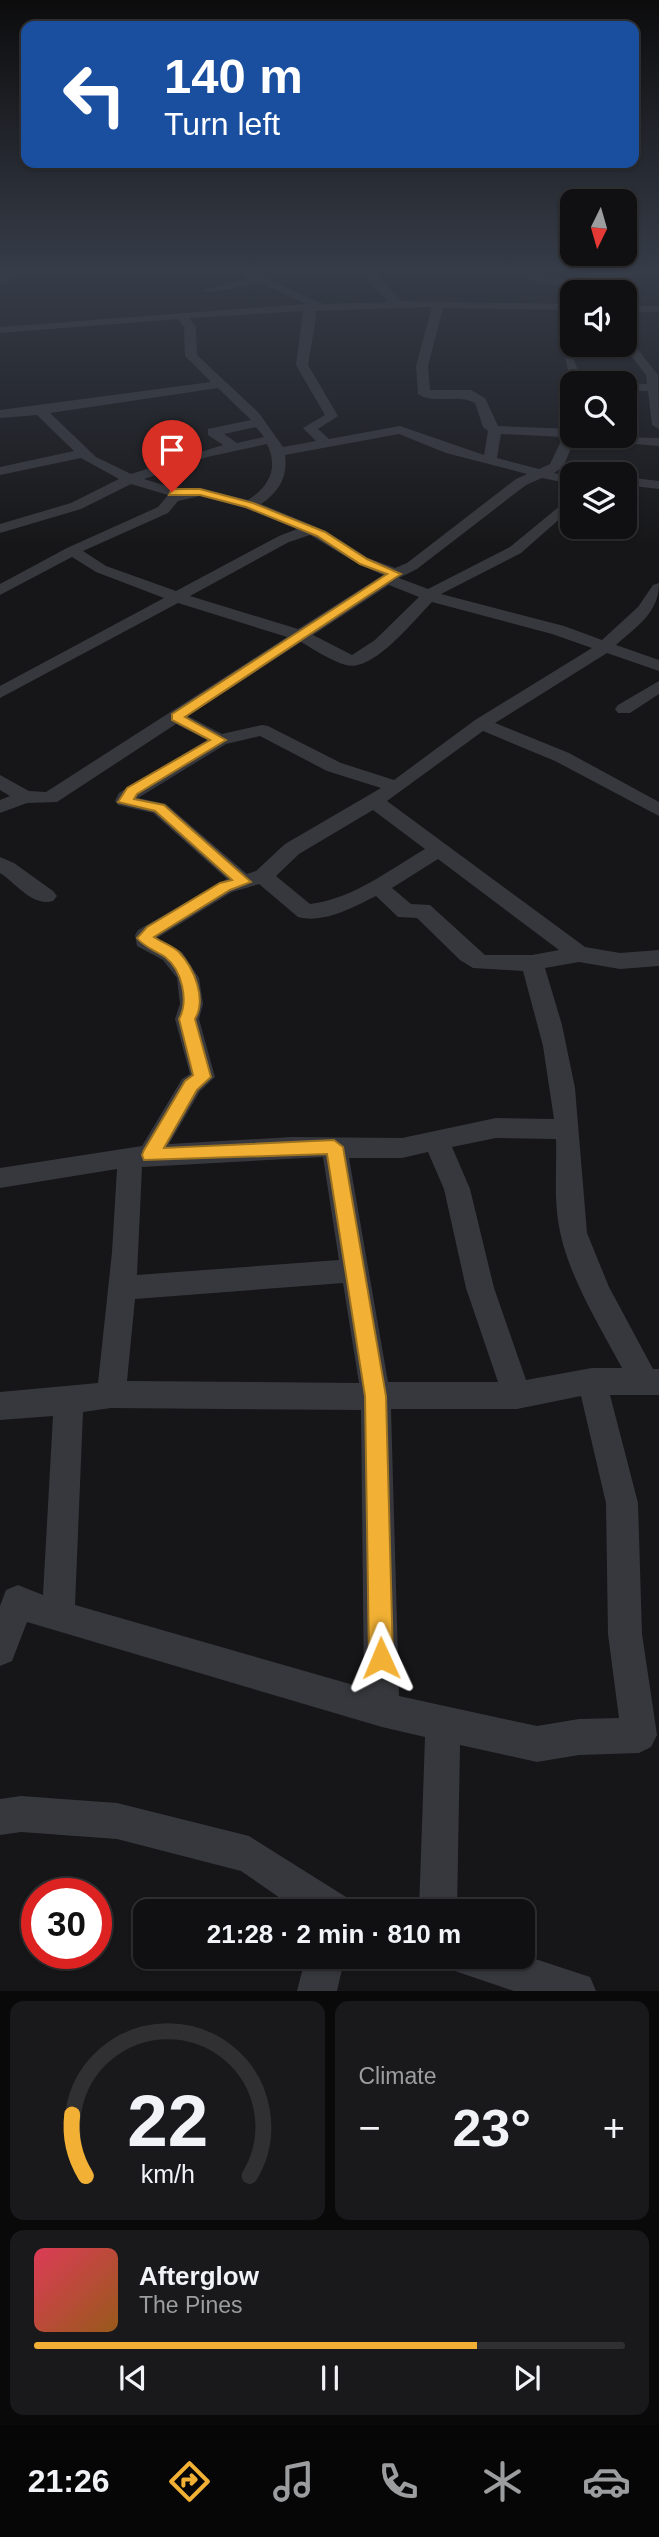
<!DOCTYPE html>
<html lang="en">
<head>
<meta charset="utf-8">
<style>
  :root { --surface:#101012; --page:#19191b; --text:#f1f3f6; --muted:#9c9d9f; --line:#303032; --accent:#f2b134 }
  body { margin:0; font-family:Arial,sans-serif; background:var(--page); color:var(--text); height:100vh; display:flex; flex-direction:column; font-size:26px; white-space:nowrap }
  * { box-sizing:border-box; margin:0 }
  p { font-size:23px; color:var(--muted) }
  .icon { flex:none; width:38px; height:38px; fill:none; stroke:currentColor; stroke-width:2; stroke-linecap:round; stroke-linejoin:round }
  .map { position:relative; height:1991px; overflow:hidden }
  .side { display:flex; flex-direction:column; gap:10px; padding:10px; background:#09090a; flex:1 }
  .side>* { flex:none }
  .banner { position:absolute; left:21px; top:21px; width:618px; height:147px; border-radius:14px; box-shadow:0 2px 5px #0004,0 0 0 2px var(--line); background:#1a4fa0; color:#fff; overflow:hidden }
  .needle { width:46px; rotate:185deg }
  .controls { position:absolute; left:560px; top:189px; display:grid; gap:14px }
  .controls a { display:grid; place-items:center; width:77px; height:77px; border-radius:14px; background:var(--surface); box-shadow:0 2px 5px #0004,0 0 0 2px var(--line); font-size:35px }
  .speed { position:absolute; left:21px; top:1878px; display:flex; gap:14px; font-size:35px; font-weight:700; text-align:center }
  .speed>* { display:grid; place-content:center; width:91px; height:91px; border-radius:50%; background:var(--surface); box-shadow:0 2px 5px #0004,0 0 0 2px var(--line); line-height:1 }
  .speed .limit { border:10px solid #d22; background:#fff; color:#111 }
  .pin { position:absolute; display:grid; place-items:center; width:60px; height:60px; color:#fff; margin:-72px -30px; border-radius:50% 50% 50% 0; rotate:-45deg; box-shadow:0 0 7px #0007 }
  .pin .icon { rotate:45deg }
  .me { position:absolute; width:77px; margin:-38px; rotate:359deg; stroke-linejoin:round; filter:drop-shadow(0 0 5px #0008) }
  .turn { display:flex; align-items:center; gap:24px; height:147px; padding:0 28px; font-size:32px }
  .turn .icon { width:91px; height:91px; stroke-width:2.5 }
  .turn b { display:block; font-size:49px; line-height:60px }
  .big { font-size:52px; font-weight:600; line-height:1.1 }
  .side .card { flex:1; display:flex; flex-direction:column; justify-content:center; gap:10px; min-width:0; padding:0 24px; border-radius:14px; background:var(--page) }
  .side .dial { align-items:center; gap:0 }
  .dial svg { height:182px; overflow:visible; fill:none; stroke:var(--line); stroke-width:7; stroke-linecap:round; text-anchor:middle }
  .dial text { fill:var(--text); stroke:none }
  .song { display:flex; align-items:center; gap:21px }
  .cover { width:84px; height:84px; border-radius:10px; background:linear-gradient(135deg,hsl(350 70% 55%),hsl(30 70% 35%)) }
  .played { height:7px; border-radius:4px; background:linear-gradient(90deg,var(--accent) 75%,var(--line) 75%) }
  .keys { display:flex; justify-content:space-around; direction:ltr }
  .heat { display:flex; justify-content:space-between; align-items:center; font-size:38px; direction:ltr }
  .side .tiles { flex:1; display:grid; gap:10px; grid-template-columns:1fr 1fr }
  .card:last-child { grid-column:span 2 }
  .trip { position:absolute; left:133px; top:1899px; width:402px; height:70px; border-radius:14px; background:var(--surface); box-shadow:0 2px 5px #0004,0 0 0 2px var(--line); font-weight:600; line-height:70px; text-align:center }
  .tabs { display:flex; height:112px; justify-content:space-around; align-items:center; background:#060607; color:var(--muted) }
  .tabs .icon { width:49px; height:49px }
  .tabs .current { color:var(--accent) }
  .tabs b { font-size:32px; color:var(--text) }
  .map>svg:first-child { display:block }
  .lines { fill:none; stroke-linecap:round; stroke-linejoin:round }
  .minor { fill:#37383d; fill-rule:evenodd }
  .route { fill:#f2b134; stroke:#9d7322; stroke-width:2 }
</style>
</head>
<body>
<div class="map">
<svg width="659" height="1991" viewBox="0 0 659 1991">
  <rect width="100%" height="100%" fill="#161618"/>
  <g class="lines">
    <!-- minor -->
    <g class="minor">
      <path d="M16 271H30L0 284V277Z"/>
      <path d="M111 271H131L107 276 106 274Z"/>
      <path d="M238 271H251L323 304 388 302 369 282 364 271H374L401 301 572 304V310L443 308 428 366 430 390H471L485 398 498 426 572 429V436L659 438V446L575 439 563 467 554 473 572 476V484L542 478 526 485 417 569 399 578 428 589 510 547 572 496V508L521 553 441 594 564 626 602 640 638 607 653 585 659 583C659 613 637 626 616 645L659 660V671L607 653 495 723 569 753 659 802V816L555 761 483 731 387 801 585 947 620 953 659 950V966L620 969 579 962 545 968 562 1025 575 1088 587 1233 609 1287 653 1369H659V1395H610L638 1503 642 1634 657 1735 651 1747 639 1753 579 1755 537 1762 460 1745 457 1911H419L425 1737 382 1727 27 1622 12 1661 0 1666V1606L6 1590 18 1585 43 1595 53 1416 0 1420V1392L98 1383 112 1252 117 1169 0 1188V1168L142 1146 182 1079 190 1074 175 1019 180 1004 177 978 163 960 137 946 135 935 138 930 227 879 153 813 118 805 115 801 119 793 207 740 176 724 57 802 27 803 0 813V800L10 796 0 790V775L29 791 46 792 287 637 178 603 0 698V686L164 598 96 572 72 557 0 595V584L67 548 158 507 168 495 131 484 81 509 0 533V524L71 503 119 479 81 458 0 475V467L74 451 37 415 0 418V410L211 382 185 356 184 327 178 319 0 333V327L306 304 260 283 208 293 203 290 250 278ZM432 307 416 366 418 394C433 405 458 393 475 403L483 427 488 431 484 455 400 426 329 439 318 429 338 416 308 365 316 317 314 311ZM303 311 296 365 325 415 303 428 316 441 283 447 259 413 197 355 196 327 189 318ZM218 388 251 420 208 429V435L223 445 131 474 96 457 50 413ZM256 427 264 437 237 443 224 434ZM399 434 446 453 527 474 516 479 407 563 395 568 368 558 326 531 261 504C279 492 288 477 285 455ZM501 434 563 437 550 464 539 469 497 458ZM267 444C279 468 269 487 248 500L200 488H173L144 479 207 457ZM200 496 245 508 297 529 279 536 176 591 106 566 83 551 168 513 178 501ZM310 535 358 564 383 575 298 629 190 596 289 542ZM389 585 419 597 375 640 352 655 313 635ZM432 602 552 634 592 648 475 720 394 780 341 763 268 726 262 725 222 734 188 716 301 642C315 650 331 661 346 665 373 673 415 619 432 602ZM260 736 327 771 381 788 285 844 256 871 247 874 166 804 138 798 226 744ZM373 810 425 849C389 870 353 899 310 904L276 876 299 854ZM438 859 559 950 532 955H485L430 905 411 904 392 888ZM259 884 298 917C323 924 354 907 376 896L398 917 417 918 460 960 473 968 523 971 543 1046 554 1119 496 1118 402 1138 292 1137 169 1144 200 1091 215 1077 199 1019 203 1004 199 978 182 952 157 938 232 892ZM496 1138 556 1139C557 1166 554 1193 558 1220 565 1271 598 1323 622 1368H592L526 1380 494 1288 470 1189 452 1147ZM428 1152 444 1189 466 1288 498 1382H388L349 1158H402ZM323 1157 339 1260 137 1275 142 1167ZM343 1283 359 1383 127 1381 135 1299ZM581 1396 606 1503 608 1634 619 1718 579 1719 537 1726 399 1696 391 1409H517ZM111 1408 361 1410 364 1688 75 1605 83 1412Z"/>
      <path d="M506 271H521L590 285 585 288 540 283Z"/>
      <path d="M659 271V276L588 275 583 272Z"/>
      <rect x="625" y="306" width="34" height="6"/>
      <path d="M625 337 629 338 658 375 659 429 652 425 648 391H625V383L647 384 646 375 623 345Z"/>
      <path d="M565 358H573L583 383 572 385Z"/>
      <path d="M625 477 659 481V489L625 485Z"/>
      <path d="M659 681V694L630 713H618L615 709 618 705Z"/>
      <path d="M0 857 14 863 53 891 57 896 53 901C32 907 16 883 0 873Z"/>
      <path d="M21 1796 117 1803 249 1836 346 1897 351 1911H299L241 1871 117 1839 21 1832 0 1835V1799Z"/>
      <path d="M523 1955 590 1977 596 1991H514L452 1970 447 1956Z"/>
      <path d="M306 1956H345L337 1991H297Z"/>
    </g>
  </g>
  <!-- sky -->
  <linearGradient id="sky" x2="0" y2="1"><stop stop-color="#0c0c0d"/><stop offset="0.49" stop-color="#363c48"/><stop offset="1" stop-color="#363c48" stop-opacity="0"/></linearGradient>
  <rect width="659" height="550" fill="url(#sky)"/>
  <!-- route -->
  <path class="route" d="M172 489H200L253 503 325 532 367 559 401 574 185 717 226 740 137 794 134 799 164 805 251 882 230 890 154 937C161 942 173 946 179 952 194 968 207 999 195 1019L211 1077 197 1090 164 1148 334 1140 343 1147 386 1396 393 1658 390 1666 381 1670 373 1666 369 1658 365 1396 327 1154 144 1160 142 1155 144 1150 185 1081 193 1075 179 1019C189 1001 182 970 165 957 156 951 144 947 137 938L147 927 220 883 232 880 155 811 118 802 127 788 210 740 172 720V714L387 574 360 564 317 536 246 507 200 495H169Z"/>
</svg>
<div class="controls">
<a><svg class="needle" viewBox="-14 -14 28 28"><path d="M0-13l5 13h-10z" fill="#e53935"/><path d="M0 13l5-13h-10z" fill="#9c9d9f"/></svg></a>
<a><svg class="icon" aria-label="sound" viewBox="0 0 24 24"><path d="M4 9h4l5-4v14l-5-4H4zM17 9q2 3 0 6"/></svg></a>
<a><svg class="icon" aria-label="search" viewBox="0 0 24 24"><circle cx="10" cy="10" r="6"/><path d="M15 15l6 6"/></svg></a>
<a><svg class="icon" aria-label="layers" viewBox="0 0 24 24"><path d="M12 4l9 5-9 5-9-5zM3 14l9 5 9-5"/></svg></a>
</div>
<div class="speed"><div class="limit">30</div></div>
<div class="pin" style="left:172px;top:492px;background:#d93025"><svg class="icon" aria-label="arrive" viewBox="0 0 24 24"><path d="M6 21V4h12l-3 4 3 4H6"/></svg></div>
<svg class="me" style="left:381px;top:1658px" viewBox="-20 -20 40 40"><path d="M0-17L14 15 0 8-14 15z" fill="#f2b134" stroke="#fff" stroke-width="4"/></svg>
<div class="trip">21:28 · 2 min · 810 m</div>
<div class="banner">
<div class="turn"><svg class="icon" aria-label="left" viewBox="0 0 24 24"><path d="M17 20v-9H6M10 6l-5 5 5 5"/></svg><div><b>140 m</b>Turn left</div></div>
</div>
</div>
<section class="side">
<div class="tiles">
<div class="card dial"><svg viewBox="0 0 100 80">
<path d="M14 69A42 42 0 1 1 86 69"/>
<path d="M14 69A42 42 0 0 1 8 42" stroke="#f2b134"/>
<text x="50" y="56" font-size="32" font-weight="700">22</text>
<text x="50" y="72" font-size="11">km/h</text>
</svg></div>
<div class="card"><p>Climate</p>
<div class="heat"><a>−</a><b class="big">23°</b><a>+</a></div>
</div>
<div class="card">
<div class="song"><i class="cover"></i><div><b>Afterglow</b><p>The Pines</p></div></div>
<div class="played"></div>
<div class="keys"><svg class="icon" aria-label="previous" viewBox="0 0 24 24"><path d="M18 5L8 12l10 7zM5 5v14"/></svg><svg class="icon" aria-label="pause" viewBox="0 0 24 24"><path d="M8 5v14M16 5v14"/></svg><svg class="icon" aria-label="next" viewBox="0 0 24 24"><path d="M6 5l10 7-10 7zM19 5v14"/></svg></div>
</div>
</div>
</section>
<nav class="tabs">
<b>21:26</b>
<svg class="icon current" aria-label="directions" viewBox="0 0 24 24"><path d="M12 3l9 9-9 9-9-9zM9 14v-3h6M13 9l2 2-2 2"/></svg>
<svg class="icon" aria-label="music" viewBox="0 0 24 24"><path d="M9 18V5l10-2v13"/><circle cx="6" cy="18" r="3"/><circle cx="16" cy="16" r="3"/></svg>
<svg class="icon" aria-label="phone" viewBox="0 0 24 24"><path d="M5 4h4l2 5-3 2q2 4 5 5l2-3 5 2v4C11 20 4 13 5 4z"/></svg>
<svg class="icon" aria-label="climate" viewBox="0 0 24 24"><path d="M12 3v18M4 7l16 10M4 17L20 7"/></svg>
<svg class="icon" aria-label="car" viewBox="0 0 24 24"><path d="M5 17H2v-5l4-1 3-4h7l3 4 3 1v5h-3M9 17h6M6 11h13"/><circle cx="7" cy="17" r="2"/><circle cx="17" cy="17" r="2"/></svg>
</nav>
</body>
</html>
